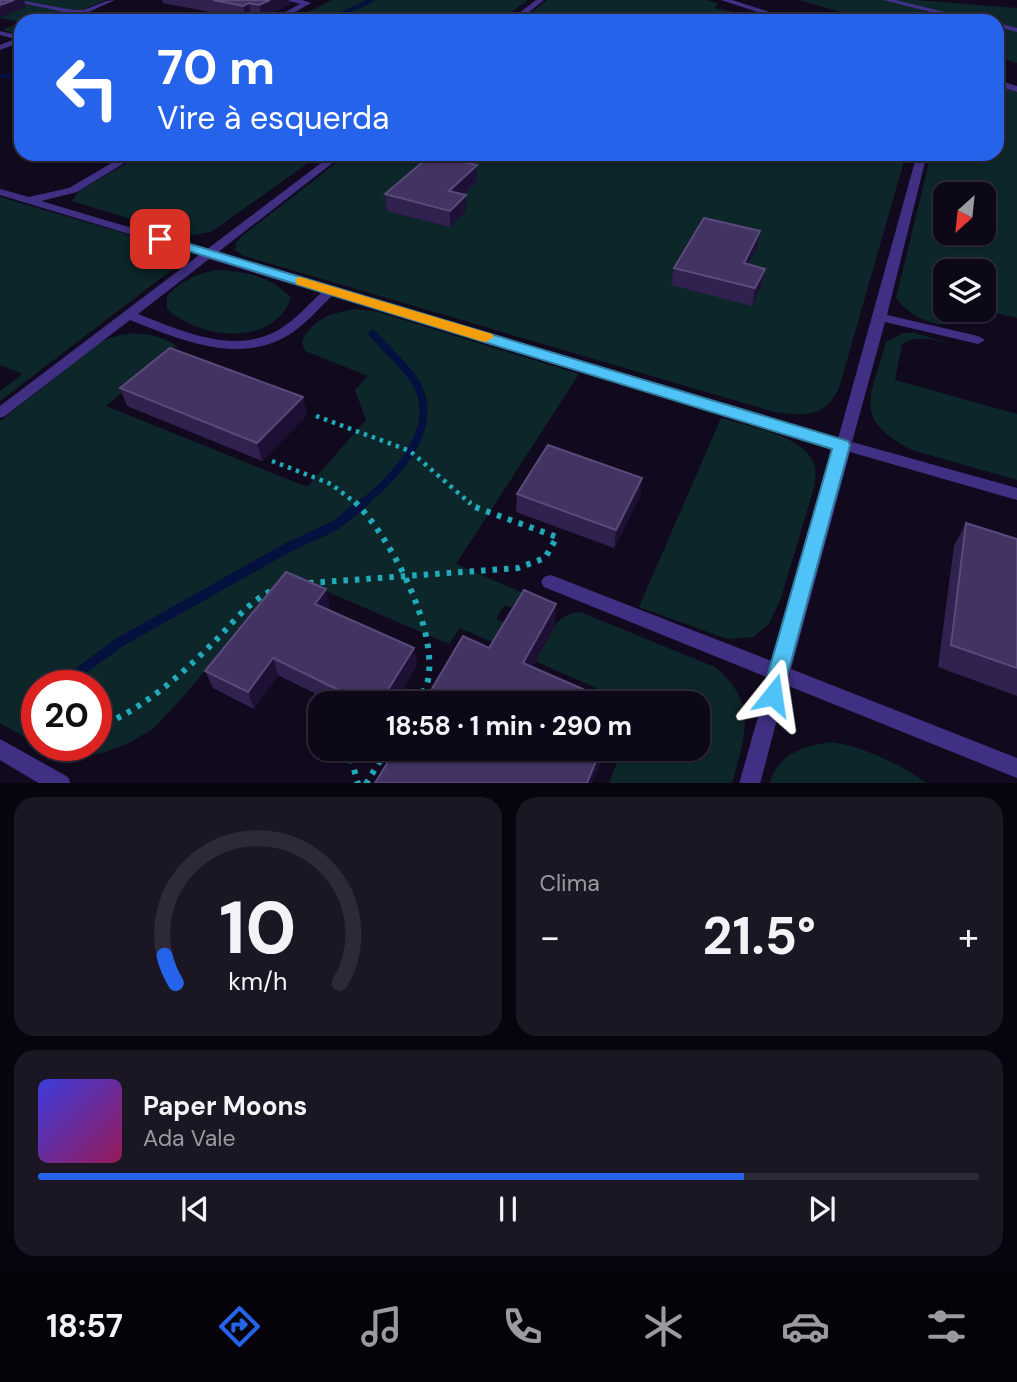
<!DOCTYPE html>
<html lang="pt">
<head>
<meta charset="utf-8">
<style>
  :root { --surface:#0d0817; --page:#1b1624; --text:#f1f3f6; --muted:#9a9aa1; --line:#2d2936; --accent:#2563eb }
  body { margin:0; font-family:"DM Sans",sans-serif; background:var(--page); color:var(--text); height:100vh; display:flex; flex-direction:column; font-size:26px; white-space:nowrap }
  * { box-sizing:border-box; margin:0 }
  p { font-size:23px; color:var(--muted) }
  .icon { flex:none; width:38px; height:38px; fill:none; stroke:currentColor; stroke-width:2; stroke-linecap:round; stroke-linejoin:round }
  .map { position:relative; height:783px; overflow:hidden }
  .panel { display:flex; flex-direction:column; gap:14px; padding:14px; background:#07040d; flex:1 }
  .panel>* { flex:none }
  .banner { position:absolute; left:14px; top:14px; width:990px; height:147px; border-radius:21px; box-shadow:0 2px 5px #0004,0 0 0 2px var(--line); background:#2563eb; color:#fff; overflow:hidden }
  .needle { width:46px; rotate:207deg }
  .buttons { position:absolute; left:933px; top:182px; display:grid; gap:14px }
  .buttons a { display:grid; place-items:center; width:63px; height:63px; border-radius:14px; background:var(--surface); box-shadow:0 2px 5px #0004,0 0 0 2px var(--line); font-size:35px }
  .speed { position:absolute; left:21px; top:670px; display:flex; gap:14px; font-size:35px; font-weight:700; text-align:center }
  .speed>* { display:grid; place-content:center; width:91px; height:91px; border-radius:50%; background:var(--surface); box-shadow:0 2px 5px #0004,0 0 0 2px var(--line); line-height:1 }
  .speed .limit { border:10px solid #d22; background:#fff; color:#111 }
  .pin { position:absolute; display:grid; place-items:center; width:60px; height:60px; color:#fff; margin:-30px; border-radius:14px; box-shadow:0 4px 10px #0006 }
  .me { position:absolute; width:77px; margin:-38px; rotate:15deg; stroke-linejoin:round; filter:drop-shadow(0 0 5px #0008) }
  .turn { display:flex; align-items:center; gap:24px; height:147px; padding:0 28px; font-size:32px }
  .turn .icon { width:91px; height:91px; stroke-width:2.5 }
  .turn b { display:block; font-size:49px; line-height:60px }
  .big { font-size:52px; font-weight:700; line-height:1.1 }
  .panel .tile { flex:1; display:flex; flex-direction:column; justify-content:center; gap:10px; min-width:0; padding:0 24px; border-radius:21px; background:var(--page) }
  .panel .dial { align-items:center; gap:0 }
  .dial svg { height:182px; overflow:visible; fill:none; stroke:var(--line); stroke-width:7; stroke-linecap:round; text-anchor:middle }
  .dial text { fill:var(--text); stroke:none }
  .song { display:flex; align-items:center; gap:21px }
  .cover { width:84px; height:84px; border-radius:10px; background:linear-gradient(135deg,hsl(240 70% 55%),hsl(330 70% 35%)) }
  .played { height:7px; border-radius:4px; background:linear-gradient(90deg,var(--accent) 75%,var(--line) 75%) }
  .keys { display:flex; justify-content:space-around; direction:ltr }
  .heat { display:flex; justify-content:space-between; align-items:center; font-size:38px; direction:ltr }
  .panel .tiles { flex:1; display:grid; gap:14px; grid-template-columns:1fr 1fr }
  .tile:last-child { grid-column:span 2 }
  .trip { position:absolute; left:308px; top:691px; width:402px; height:70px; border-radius:21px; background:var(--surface); box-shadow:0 2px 5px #0004,0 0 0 2px var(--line); font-weight:700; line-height:70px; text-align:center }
  .tabs { display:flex; height:112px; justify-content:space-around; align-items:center; background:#050309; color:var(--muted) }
  .tabs .icon { width:49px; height:49px }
  .tabs .selected { color:var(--accent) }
  .tabs b { font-size:32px; color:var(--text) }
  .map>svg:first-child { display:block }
  .green { fill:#0d262a; fill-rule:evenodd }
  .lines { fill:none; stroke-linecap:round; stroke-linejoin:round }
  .stream-far2 { stroke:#04103e; stroke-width:4.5 }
  .stream-far1 { stroke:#04103e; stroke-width:8 }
  .stream { stroke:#04103e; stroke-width:10 }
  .path-far1 { stroke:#21abba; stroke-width:4.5; stroke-dasharray:3.5 5; stroke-linecap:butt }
  .path { stroke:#21abba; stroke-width:6; stroke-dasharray:4.5 7; stroke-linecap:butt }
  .lane { fill:#403083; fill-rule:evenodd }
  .wall { fill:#31214f }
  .shaded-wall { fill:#1d1034 }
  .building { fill:#433362; stroke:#5a4a7b; stroke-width:2 }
  .route { fill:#4fc3f7; stroke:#337fa1; stroke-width:2 }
  .slow { fill:#f59e0b }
</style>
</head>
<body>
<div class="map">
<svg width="1017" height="784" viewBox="0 0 1017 784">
  <rect width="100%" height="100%" fill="#110a1f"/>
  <!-- green -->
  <g class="green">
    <path d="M0 0H106L53 21H21V34L2 30 20 22 0 18Z"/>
    <path d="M332 0H528L499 21H290Z"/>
    <path d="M547 0H707L718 3 715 8 775 21H520Z"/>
    <path d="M799 0H916L1017 8V63L998 57V21H872Z"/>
    <path d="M998 86 1017 92V318L984 310V271H945V310H971C955 339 910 319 896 298L931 154H998ZM945 194H984V233H945Z"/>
    <path d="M143 154H321L211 232 193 235 176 233 72 201 79 191Z"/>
    <path d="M348 154H906L839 388C824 418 805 416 774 412L244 256 235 250 236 242 246 233Z"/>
    <path d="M0 197 168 246 179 252 182 262 0 401V391L23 374 0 365Z"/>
    <path d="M216 270C245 271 271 276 291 298 273 348 199 339 167 309V296C181 281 195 274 216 270Z"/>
    <path d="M356 309 378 312 579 374 456 564 521 592 524 597 517 610 505 605 496 619 515 627 541 651C551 632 556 614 580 612L715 667C759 704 745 735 732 783H609L622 749H698V704L630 703 460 628 449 644 286 574 182 698 154 728 129 743 102 753 79 757H61L40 746H96V686H37V744L0 723V421L102 341C130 330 151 331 177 346L106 406 307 487 366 420 355 390 368 376 305 351 302 342C312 318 332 313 356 309Z"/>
    <path d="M903 333H915L952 344C934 340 917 334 902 344L895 380 1017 414V480L912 450C851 418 871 398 886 342Z"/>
    <path d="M721 418C747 426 808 436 815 467 816 472 815 479 815 484L781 598 769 624 753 637 727 639 639 607Z"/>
    <path d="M831 742C865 747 899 764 927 783H770C777 754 804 746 831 742Z"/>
  </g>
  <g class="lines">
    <!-- stream-far2 -->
    <g class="stream-far2">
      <path d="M326 21 372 0"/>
      <path d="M0 76 21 77"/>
    </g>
    <!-- stream-far1 -->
    <path class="stream-far1" d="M362 504C394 478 438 432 419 389 412 372 386 349 373 334"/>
    <!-- stream -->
    <g class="stream">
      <path d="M60 686 120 642 287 548 336 525 364 502"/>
      <path d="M28 710 37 704"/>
    </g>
    <!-- path-far1 -->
    <g class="path-far1">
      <path d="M316 416 410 451 471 504"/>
      <path d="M272 461 331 484 357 504"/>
    </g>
    <!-- path -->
    <g class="path">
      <path d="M355 502C391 538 438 628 428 680 426 689 420 697 415 704"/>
      <path d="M309 583 518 568 545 558 557 537 475 507 469 502"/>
      <path d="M96 728C143 709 179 677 214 642 233 623 250 599 276 589"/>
      <path d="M345 749 351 758 358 784"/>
      <path d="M366 784 387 749"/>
    </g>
    <!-- lane -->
    <g class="lane">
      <path d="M8 0C32 0 53 8 77 10 89 11 101 0 115 0L69 21H59L73 14Z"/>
      <path d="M285 0H302L311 3 279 21H269L300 4Z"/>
      <path d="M536 0H544L518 21H509Z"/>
      <path d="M721 0H732L798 21H786Z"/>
      <path d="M883 0H896L981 21H967Z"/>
      <path d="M998 23 1017 28V32L998 27Z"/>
      <path d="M0 31 21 36V42L0 50V45L15 39 0 35Z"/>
      <path d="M998 80 1017 86V92L998 86Z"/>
      <path d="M127 154H139L77 192 41 201 206 250 333 154H344L217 253 838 439 917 154H927L887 315 978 336 985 340 978 344 885 322 852 442 1017 488V500L850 452 791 669 1017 758V778L786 685 760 784H739L769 678 544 587 541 582 544 577 550 575 556 577 774 662 836 448 332 296C318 309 304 326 287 336 236 365 179 339 130 320L5 416 0 418V406L199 255 0 195V189L29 197 69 188ZM209 259 321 293C308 305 295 320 280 329 235 356 182 331 138 314Z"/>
      <path d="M0 739 68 777 71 784H40L0 760Z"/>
    </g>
  </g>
  <!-- wall -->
  <g class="wall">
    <path d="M162 0H289L290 4 262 18 251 16 246 19 163 3Z"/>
    <path d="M477 165V181L463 195H466V211L450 227 387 211 385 194Z"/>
    <path d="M757 248 748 265 765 269 761 286 752 306 671 285 674 268Z"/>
    <path d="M120 388 303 397 307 415 262 461 127 406Z"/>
    <path d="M642 478 640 496 614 548 516 512 517 494Z"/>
    <path d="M966 523 1017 539V696L938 667 954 546Z"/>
    <path d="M330 607 328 610 414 648 417 665 393 704H336L278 675 254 709 213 688 205 671Z"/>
  </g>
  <!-- shaded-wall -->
  <g class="shaded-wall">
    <path d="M14 0H24L26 7 0 17V5Z"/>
    <path d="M270 0H289L290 4 262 18 259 5Z"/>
    <path d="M249 3 251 16 246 19 243 6Z"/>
    <path d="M477 165V181L450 207 449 191Z"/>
    <path d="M466 195V211L450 227V211Z"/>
    <path d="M760 231 757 248 740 280 744 263Z"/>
    <path d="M765 269 761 286 752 306 755 288Z"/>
    <path d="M303 397 307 415 262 461 257 443Z"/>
    <path d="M642 478 640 496 614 548 616 530Z"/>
    <path d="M326 589 330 607 319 621 315 604Z"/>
    <path d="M556 604 555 626 523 684V663Z"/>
    <path d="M414 648 417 665 393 704H379Z"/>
    <path d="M273 658 278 675 254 709 248 692Z"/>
    <path d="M601 749H607L592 783H587Z"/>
  </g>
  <!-- building -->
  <g class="building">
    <path d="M0 0H14L0 5Z"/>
    <path d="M213 0H270L259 5 249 3 243 6Z"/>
    <path d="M431 155 477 165 449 191 466 195 450 211 385 194Z"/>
    <path d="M704 218 760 231 744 263 765 269 755 288 674 268Z"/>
    <path d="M170 348 303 397 257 443 120 388Z"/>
    <path d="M548 445 642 478 616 530 517 494Z"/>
    <path d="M966 523 1017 539V668L951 645Z"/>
    <path d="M286 572 326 589 315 604 414 648 379 704H367L273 658 248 692 205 671Z"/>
    <path d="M524 590 556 604 523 663 617 704H423L463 636 489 648Z"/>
    <path d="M396 749H601L587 783H375Z"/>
  </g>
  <!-- route -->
  <path class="route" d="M160 235 848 441 850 445 780 702 773 705 765 702 762 695 832 449 156 241V236Z"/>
  <!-- slow -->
  <path class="slow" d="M300 277 492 334 494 337 486 342 481 341 296 284V278Z"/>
</svg>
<div class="buttons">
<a><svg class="needle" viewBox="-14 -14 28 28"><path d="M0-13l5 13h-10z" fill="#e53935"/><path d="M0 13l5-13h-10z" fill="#9a9aa1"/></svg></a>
<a><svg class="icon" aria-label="layers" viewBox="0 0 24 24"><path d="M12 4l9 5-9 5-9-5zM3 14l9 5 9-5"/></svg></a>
</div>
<div class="speed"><div class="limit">20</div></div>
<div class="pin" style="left:160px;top:239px;background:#d93025"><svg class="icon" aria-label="arrive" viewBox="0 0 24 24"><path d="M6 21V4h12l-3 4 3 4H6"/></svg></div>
<svg class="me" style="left:773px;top:695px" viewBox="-20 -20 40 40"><path d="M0-17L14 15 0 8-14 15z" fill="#4fc3f7" stroke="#fff" stroke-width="4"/></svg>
<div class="trip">18:58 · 1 min · 290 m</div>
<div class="banner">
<div class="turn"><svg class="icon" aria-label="left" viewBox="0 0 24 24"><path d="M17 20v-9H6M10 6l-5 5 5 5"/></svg><div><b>70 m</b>Vire à esquerda</div></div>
</div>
</div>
<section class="panel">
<div class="tiles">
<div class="tile dial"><svg viewBox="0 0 100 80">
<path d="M14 69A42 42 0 1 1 86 69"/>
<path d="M14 69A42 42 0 0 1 9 57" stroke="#2563eb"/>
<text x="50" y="56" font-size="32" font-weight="700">10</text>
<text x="50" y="72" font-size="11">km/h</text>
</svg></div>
<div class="tile"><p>Clima</p>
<div class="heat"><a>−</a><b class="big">21.5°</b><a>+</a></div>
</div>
<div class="tile">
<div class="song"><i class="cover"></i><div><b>Paper Moons</b><p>Ada Vale</p></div></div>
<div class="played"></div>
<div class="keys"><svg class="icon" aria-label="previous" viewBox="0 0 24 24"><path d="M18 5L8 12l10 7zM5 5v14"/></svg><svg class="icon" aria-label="pause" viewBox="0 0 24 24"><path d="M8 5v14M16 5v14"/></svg><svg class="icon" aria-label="next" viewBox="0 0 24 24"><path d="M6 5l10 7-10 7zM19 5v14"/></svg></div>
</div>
</div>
</section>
<nav class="tabs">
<b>18:57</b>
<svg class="icon selected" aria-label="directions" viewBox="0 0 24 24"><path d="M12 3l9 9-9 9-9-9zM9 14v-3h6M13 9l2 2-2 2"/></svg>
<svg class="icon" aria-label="music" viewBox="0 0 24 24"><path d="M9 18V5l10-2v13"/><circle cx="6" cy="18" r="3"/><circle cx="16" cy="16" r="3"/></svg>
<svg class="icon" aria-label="phone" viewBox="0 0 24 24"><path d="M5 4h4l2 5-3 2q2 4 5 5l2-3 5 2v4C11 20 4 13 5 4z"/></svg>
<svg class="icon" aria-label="climate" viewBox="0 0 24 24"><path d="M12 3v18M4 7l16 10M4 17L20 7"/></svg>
<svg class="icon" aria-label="car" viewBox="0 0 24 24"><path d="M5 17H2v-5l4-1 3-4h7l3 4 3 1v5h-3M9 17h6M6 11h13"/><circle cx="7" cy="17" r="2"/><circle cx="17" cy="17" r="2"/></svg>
<svg class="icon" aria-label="filters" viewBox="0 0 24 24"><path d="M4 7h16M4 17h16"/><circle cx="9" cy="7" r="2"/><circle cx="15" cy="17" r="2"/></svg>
</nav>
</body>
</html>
